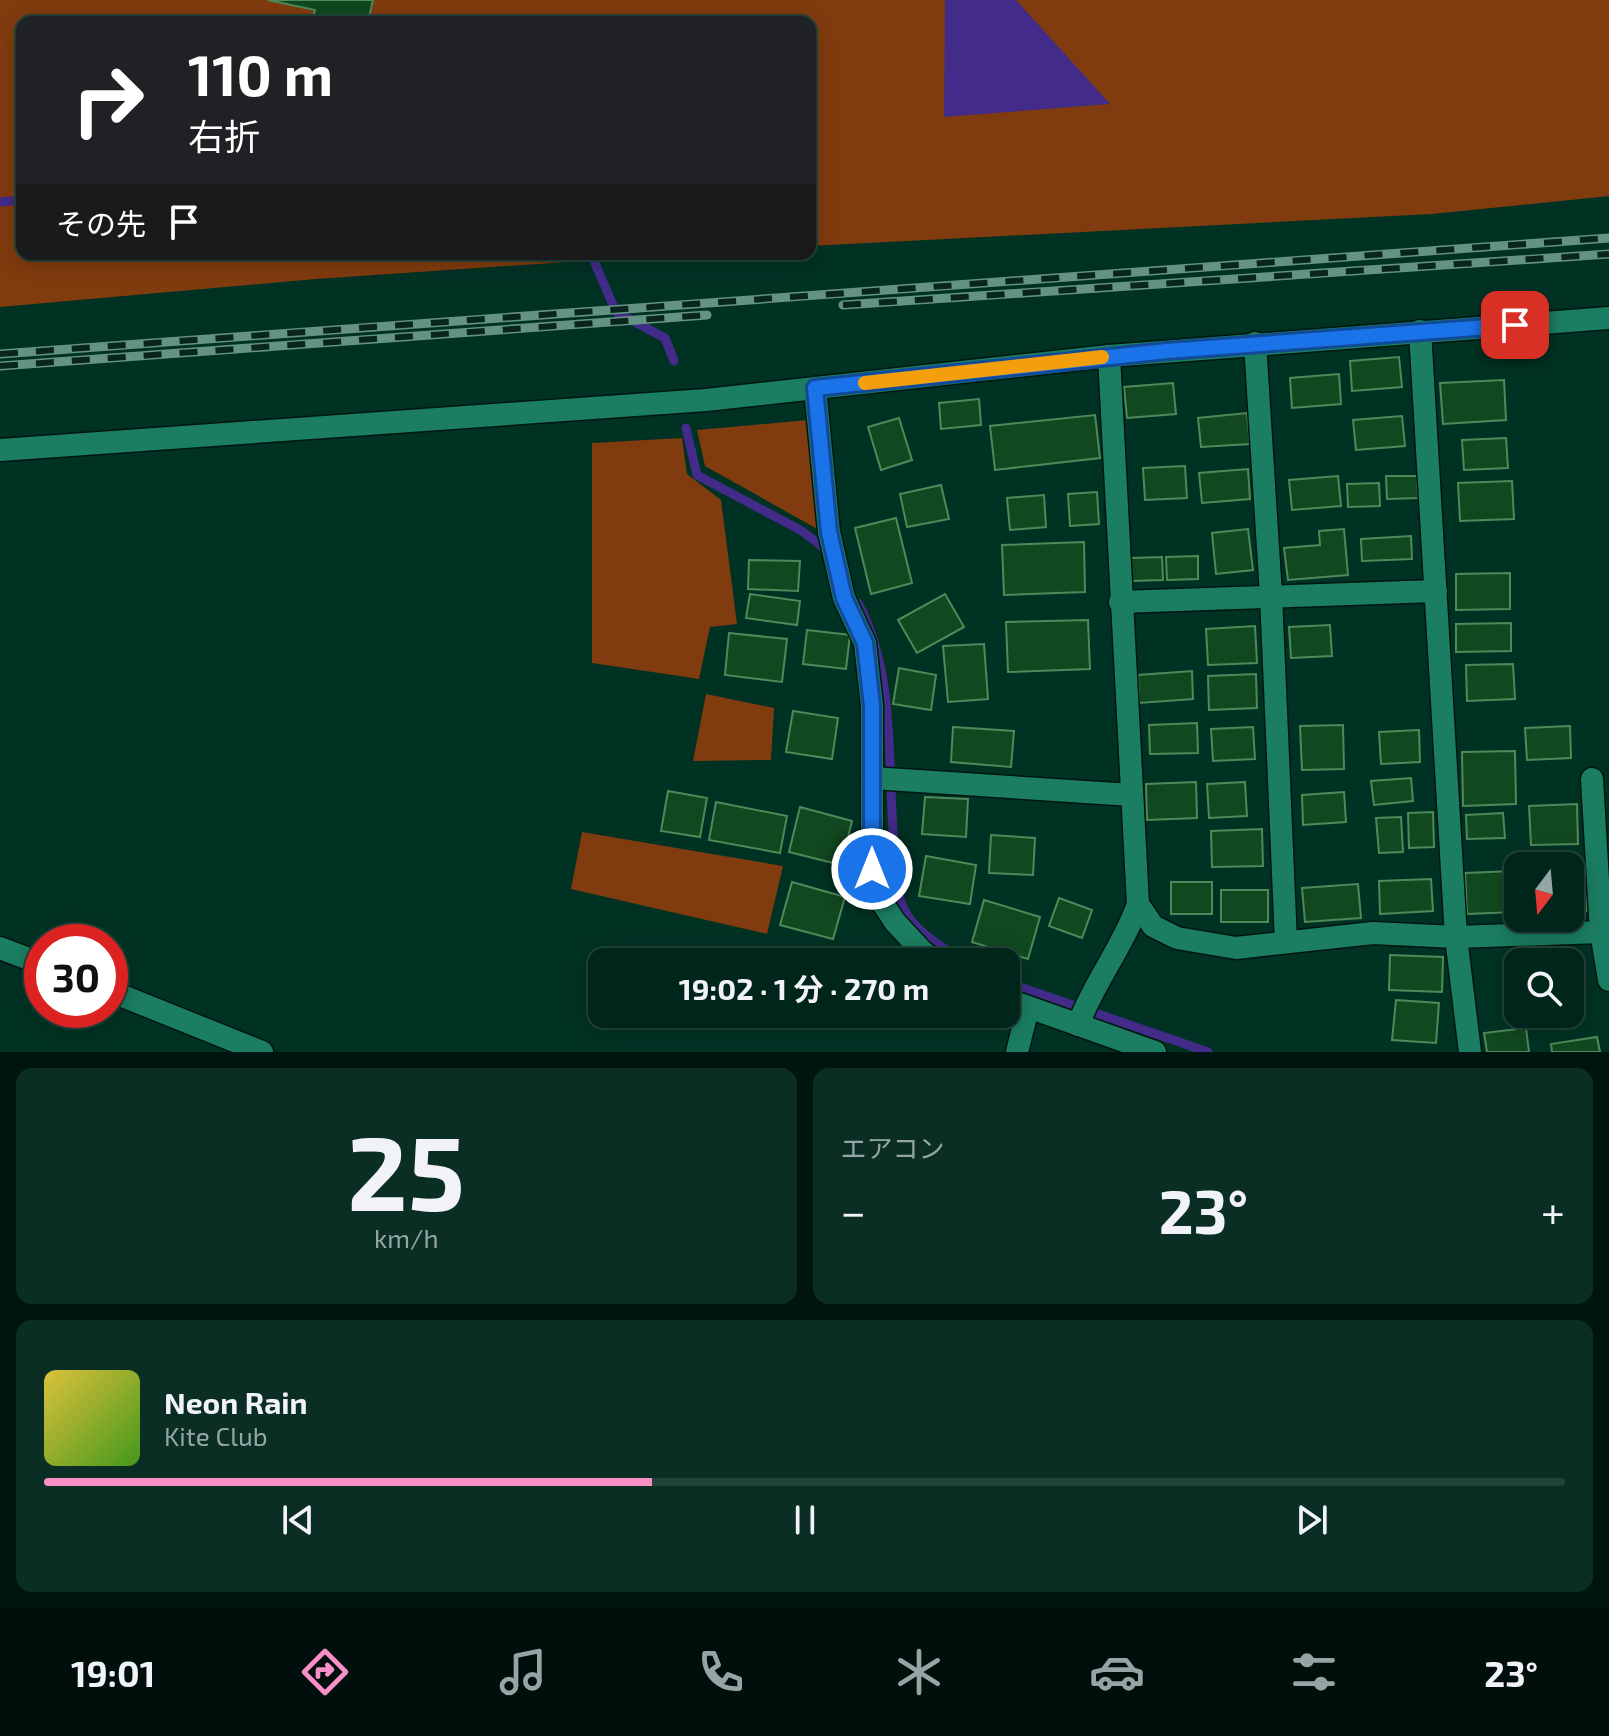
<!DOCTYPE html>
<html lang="ja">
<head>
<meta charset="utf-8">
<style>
  :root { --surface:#00261b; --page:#0a2e24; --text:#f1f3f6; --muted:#95a5a3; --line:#22433a; --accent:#fa8fc7 }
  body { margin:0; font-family:"Exo 2","Noto Sans JP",sans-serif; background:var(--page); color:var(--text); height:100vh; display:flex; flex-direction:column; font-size:30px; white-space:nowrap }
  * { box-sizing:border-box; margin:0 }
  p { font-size:26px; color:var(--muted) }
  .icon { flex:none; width:44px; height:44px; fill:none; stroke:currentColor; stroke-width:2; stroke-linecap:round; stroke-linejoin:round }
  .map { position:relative; height:1052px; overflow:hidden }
  .sheet { display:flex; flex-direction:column; gap:16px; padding:16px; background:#00150f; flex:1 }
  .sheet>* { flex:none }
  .guide { position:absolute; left:16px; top:16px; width:800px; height:244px; border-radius:16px; box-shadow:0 4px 20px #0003,0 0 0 2px var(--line); background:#202124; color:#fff; overflow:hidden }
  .needle { width:52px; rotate:196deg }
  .tools { position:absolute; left:1504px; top:852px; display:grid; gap:16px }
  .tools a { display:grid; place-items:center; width:80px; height:80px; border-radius:16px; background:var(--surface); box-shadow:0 4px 20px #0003,0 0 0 2px var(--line); font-size:40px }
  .speed { position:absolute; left:24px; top:924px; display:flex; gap:16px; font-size:40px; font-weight:700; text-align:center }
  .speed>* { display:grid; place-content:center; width:104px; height:104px; border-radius:50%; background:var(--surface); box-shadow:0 4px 20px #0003,0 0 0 2px var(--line); line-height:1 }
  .speed .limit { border:12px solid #d22; background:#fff; color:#111 }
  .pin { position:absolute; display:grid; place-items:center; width:68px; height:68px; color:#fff; margin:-34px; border-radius:16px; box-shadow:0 4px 12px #0006 }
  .me { position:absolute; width:88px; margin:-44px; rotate:0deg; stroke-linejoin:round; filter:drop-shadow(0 0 6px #0008) }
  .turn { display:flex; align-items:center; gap:28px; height:168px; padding:0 40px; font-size:36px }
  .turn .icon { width:104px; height:104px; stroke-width:2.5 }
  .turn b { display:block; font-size:56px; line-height:68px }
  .then { display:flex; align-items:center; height:76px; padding:0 40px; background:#0003; gap:16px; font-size:30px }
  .big { font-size:60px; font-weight:700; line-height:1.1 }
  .sheet .card { flex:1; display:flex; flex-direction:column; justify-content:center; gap:12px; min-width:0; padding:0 28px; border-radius:16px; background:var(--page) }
  .sheet .dial { align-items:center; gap:0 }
  .dial b { font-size:104px; line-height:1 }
  .song { display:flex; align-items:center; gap:24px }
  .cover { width:96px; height:96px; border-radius:12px; background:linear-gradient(135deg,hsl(50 70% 55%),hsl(100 70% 35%)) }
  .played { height:8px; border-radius:4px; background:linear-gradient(90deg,var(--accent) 40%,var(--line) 40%) }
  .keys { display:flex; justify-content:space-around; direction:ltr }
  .heat { display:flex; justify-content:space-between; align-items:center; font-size:44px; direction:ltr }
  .sheet .tiles { flex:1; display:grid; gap:16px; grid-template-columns:1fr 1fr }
  .card:last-child { grid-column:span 2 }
  .trip { position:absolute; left:588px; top:948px; width:432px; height:80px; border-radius:16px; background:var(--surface); box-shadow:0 4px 20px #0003,0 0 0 2px var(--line); font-weight:700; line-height:80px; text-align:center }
  .tabs { display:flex; height:128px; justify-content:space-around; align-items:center; background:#000f0b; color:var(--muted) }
  .tabs .icon { width:56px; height:56px }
  .tabs .selected { color:var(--accent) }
  .tabs b { font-size:36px; color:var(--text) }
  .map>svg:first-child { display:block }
  .green { fill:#803b0e }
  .water { fill:#422b89 }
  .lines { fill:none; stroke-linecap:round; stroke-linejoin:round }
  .stream { stroke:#422b89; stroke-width:9 }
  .building { fill:#11481f; stroke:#4e8a59; stroke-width:2 }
  .minor-casing { stroke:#00170f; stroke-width:25 }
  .tertiary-casing { stroke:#00170f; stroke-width:25 }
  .minor { stroke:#1b7d61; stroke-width:22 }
  .tertiary { stroke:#1b7d61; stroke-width:22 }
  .rail-casing { stroke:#659383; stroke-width:9 }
  .rail { stroke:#09261c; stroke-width:6; stroke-dasharray:18; stroke-linecap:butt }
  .route-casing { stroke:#114b97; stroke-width:20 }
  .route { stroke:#1a73e8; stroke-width:14 }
  .slow { stroke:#f59e0b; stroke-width:14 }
</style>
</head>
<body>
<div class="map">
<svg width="1609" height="1052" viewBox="0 0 1609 1052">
  <rect width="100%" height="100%" fill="#003224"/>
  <!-- green -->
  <g class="green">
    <path d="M0 0H1609V196L1432 214 810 246V22H22V254H684L316 279 0 307Z"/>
    <path d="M808 420 819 530 705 466 697 430Z"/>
    <path d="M682 438 687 474 721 500 737 624 710 627 699 679 592 663V443Z"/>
    <path d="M706 694 774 708 771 760 693 761Z"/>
    <path d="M582 832 783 866 767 934 571 889Z"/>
  </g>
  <!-- water -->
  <path class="water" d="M945 0H1016L1110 104 944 117Z"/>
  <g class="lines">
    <!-- stream -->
    <g class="stream">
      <path d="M0 202 22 200"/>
      <path d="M591 254 616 312 665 338 674 361"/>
      <path d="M686 428 697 475 802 531 829 552"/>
      <path d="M858 603C894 670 888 755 893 830 895 861 891 897 913 923 927 939 949 952 967 962"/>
      <path d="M1006 982 1208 1052"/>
    </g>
  </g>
  <!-- building -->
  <g class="building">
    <path d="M268 0H373L368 22H312L315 10Z"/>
    <path d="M1399 357 1402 387 1352 391 1350 361Z"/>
    <path d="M1339 374 1341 404 1292 408 1290 378Z"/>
    <path d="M1504 380 1506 420 1443 424 1440 383Z"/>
    <path d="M1173 383 1176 414 1127 418 1124 387Z"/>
    <path d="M979 399 981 425 941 429 939 403Z"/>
    <path d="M1247 413 1250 444 1201 447 1198 418Z"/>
    <path d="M1095 415 1100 458 995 470 990 426Z"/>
    <path d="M1402 416 1405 446 1356 450 1353 420Z"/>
    <path d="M899 418 912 460 881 470 868 427Z"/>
    <path d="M1506 438 1508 468 1464 470 1462 440Z"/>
    <path d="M1185 466 1187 498 1145 500 1143 468Z"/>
    <path d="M1248 469 1250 499 1202 503 1199 473Z"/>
    <path d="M1338 476 1341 506 1292 510 1289 480Z"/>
    <path d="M1386 476H1417L1418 498 1387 499Z"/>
    <path d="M1512 481 1514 519 1460 521 1458 483Z"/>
    <path d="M1379 483 1380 506 1348 507 1347 484Z"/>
    <path d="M941 485 949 519 907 527 900 494Z"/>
    <path d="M1097 492 1099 524 1070 526 1068 494Z"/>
    <path d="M1044 495 1046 527 1010 530 1007 498Z"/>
    <path d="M896 518 912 583 871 594 855 528Z"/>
    <path d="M1248 529 1253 570 1216 574 1212 533Z"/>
    <path d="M1344 529 1348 575 1288 580 1284 548 1320 545 1319 531Z"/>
    <path d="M1411 536 1412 559 1362 561 1361 539Z"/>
    <path d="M1084 542 1085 592 1004 595 1002 545Z"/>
    <path d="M1198 556V579L1167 580 1166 557Z"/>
    <path d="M1162 557 1163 580 1131 581 1130 558Z"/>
    <path d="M749 560 800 561 798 591 748 589Z"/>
    <path d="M1510 573V609L1456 610V574Z"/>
    <path d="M750 594 800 601 797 625 746 618Z"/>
    <path d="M945 594 964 627 917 653 898 620Z"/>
    <path d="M1088 620 1090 669 1008 672 1006 622Z"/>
    <path d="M1511 623V651L1456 652V624Z"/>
    <path d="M1330 625 1332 656 1291 658 1289 627Z"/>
    <path d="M1255 626 1257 663 1208 665 1206 629Z"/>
    <path d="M807 630 850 635 846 669 803 664Z"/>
    <path d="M729 633 787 639 782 682 725 675Z"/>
    <path d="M984 644 988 699 948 702 943 646Z"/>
    <path d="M1513 664 1515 699 1467 701 1466 665Z"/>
    <path d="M899 668 936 675 931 710 893 704Z"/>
    <path d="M1192 671 1193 699 1139 703 1138 675Z"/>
    <path d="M1256 674 1257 708 1209 710 1208 676Z"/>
    <path d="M793 711 838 718 832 759 786 752Z"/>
    <path d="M1197 723 1198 753 1150 754 1149 725Z"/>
    <path d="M1343 725 1344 769 1302 770 1300 726Z"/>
    <path d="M1570 726 1571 758 1527 760 1525 728Z"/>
    <path d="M953 727 1014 731 1011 767 951 762Z"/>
    <path d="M1253 727 1255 759 1213 761 1211 729Z"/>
    <path d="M1419 730 1420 762 1381 764 1379 732Z"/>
    <path d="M1515 751 1516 804 1463 806 1462 752Z"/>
    <path d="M1411 778 1413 801 1374 805 1371 781Z"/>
    <path d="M1196 782 1197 818 1147 820 1146 784Z"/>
    <path d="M1245 782 1247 816 1209 818 1207 784Z"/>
    <path d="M668 791 707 798 700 837 661 831Z"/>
    <path d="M1344 792 1346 822 1303 825 1302 795Z"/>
    <path d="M925 797 968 799 966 837 922 834Z"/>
    <path d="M716 802 787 816 780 853 709 840Z"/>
    <path d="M1577 804 1578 844 1531 845 1529 806Z"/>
    <path d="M800 807 852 821 841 865 789 852Z"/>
    <path d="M1433 812 1434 847 1409 848 1408 813Z"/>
    <path d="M1503 813 1505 838 1467 839 1466 815Z"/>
    <path d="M1401 817 1403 852 1379 853 1376 818Z"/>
    <path d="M1262 829 1263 866 1212 867 1211 831Z"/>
    <path d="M991 835 1035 838 1033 875 989 873Z"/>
    <path d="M926 856 976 865 970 904 919 896Z"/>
    <path d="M1584 870 1587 911 1570 912V871Z"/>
    <path d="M1513 871 1515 912 1467 914 1465 873Z"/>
    <path d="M1431 879 1433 911 1380 914 1379 881Z"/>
    <path d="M792 882 845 897 833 939 780 925Z"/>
    <rect x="1171" y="882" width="41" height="32"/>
    <path d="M1358 884 1361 918 1305 922 1302 888Z"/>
    <rect x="1221" y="890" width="47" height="32"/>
    <path d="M1059 898 1092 910 1082 938 1049 926Z"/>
    <path d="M984 900 1040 917 1028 959 972 942Z"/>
    <path d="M1390 955 1443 957 1442 992 1389 990Z"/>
    <path d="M1578 973 1583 1008 1570 1010V975Z"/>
    <path d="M1396 1000 1439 1003 1436 1043 1392 1040Z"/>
    <path d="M1526 1028 1529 1052H1487L1484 1033Z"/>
    <path d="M1597 1037 1600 1052H1552L1551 1044Z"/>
  </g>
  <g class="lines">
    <!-- minor casing -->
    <g class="minor-casing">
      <g id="minor">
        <path d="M1420 331 1456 937 1470 1052"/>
        <path d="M1255 343 1271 595 1286 942"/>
        <path d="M815 388 829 532 844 598 865 643 872 706V869L878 896 895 922 923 952 937 962"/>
        <path d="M1120 602 1436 591"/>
        <path d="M872 778 1132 795"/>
        <path d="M1592 779 1601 932 1609 980"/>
        <path d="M1138 904 1153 926 1177 938 1236 948 1373 933 1456 937 1601 932"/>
        <path d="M0 948 42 964"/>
        <path d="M110 991 262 1052"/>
        <path d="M1006 999 1155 1052"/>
        <path d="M1078 1025C1094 982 1123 947 1138 904L1109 356"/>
        <path d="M1017 1052 1028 1008"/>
      </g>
    </g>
    <!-- tertiary casing -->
    <g class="tertiary-casing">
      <path id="tertiary" d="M0 450 706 400 1109 356 1609 318"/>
    </g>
    <!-- minor -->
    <use href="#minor" class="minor"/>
    <!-- tertiary -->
    <use href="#tertiary" class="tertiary"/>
    <!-- rail casing -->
    <g class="rail-casing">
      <g id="rail">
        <path d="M843 305 1609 254"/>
        <path d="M0 354 1609 238"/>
        <path d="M0 366 707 315"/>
      </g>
    </g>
    <!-- rail -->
    <use href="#rail" class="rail"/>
  </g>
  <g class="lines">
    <!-- route casing -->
    <g class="route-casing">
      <path id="route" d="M872 869V706L865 643 844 598 829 532 815 388 1167 351 1515 325"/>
    </g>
    <!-- route -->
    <use href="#route" class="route"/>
    <!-- slow -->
    <path class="slow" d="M865 383 1102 357"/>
  </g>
</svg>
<div class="tools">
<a><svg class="needle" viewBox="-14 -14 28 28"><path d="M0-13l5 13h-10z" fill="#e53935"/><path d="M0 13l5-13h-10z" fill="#95a5a3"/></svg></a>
<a><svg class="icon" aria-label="search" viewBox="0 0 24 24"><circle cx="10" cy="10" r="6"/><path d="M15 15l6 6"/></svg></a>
</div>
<div class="speed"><div class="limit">30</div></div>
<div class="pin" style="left:1515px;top:325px;background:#d93025"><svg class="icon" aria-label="arrive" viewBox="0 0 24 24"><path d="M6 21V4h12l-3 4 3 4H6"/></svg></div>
<svg class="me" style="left:872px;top:869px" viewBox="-20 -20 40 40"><circle r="17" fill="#1a73e8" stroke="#fff" stroke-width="3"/><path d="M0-11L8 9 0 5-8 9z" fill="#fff"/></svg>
<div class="trip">19:02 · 1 分 · 270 m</div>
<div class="guide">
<div class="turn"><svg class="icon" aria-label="right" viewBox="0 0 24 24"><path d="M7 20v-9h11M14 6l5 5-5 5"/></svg><div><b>110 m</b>右折</div></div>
<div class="then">その先<svg class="icon" aria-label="arrive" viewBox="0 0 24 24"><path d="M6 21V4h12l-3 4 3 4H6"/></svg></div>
</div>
</div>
<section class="sheet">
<div class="tiles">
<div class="card dial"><b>25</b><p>km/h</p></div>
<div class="card"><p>エアコン</p>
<div class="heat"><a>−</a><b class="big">23°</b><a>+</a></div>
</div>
<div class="card">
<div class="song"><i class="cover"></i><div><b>Neon Rain</b><p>Kite Club</p></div></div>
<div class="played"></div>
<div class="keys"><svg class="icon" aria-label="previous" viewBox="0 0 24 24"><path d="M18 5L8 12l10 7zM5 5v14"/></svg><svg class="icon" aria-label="pause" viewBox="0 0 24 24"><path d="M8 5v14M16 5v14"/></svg><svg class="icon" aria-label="next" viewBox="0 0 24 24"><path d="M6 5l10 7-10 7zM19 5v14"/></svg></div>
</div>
</div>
</section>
<nav class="tabs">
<b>19:01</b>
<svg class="icon selected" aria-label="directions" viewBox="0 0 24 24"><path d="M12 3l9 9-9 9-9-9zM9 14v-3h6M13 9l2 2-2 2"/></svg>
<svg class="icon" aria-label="music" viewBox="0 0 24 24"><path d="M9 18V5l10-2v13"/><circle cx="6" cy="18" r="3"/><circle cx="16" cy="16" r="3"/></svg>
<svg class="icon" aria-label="phone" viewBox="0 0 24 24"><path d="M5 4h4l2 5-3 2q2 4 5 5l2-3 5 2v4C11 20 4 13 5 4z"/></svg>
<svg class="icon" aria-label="climate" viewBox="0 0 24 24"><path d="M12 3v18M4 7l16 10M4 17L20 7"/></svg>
<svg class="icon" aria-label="car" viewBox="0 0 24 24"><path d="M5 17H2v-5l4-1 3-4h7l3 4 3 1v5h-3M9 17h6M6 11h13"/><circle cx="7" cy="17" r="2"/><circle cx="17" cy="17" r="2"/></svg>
<svg class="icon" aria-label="filters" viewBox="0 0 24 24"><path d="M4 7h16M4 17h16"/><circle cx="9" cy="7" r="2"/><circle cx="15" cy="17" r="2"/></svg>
<b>23°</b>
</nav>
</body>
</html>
